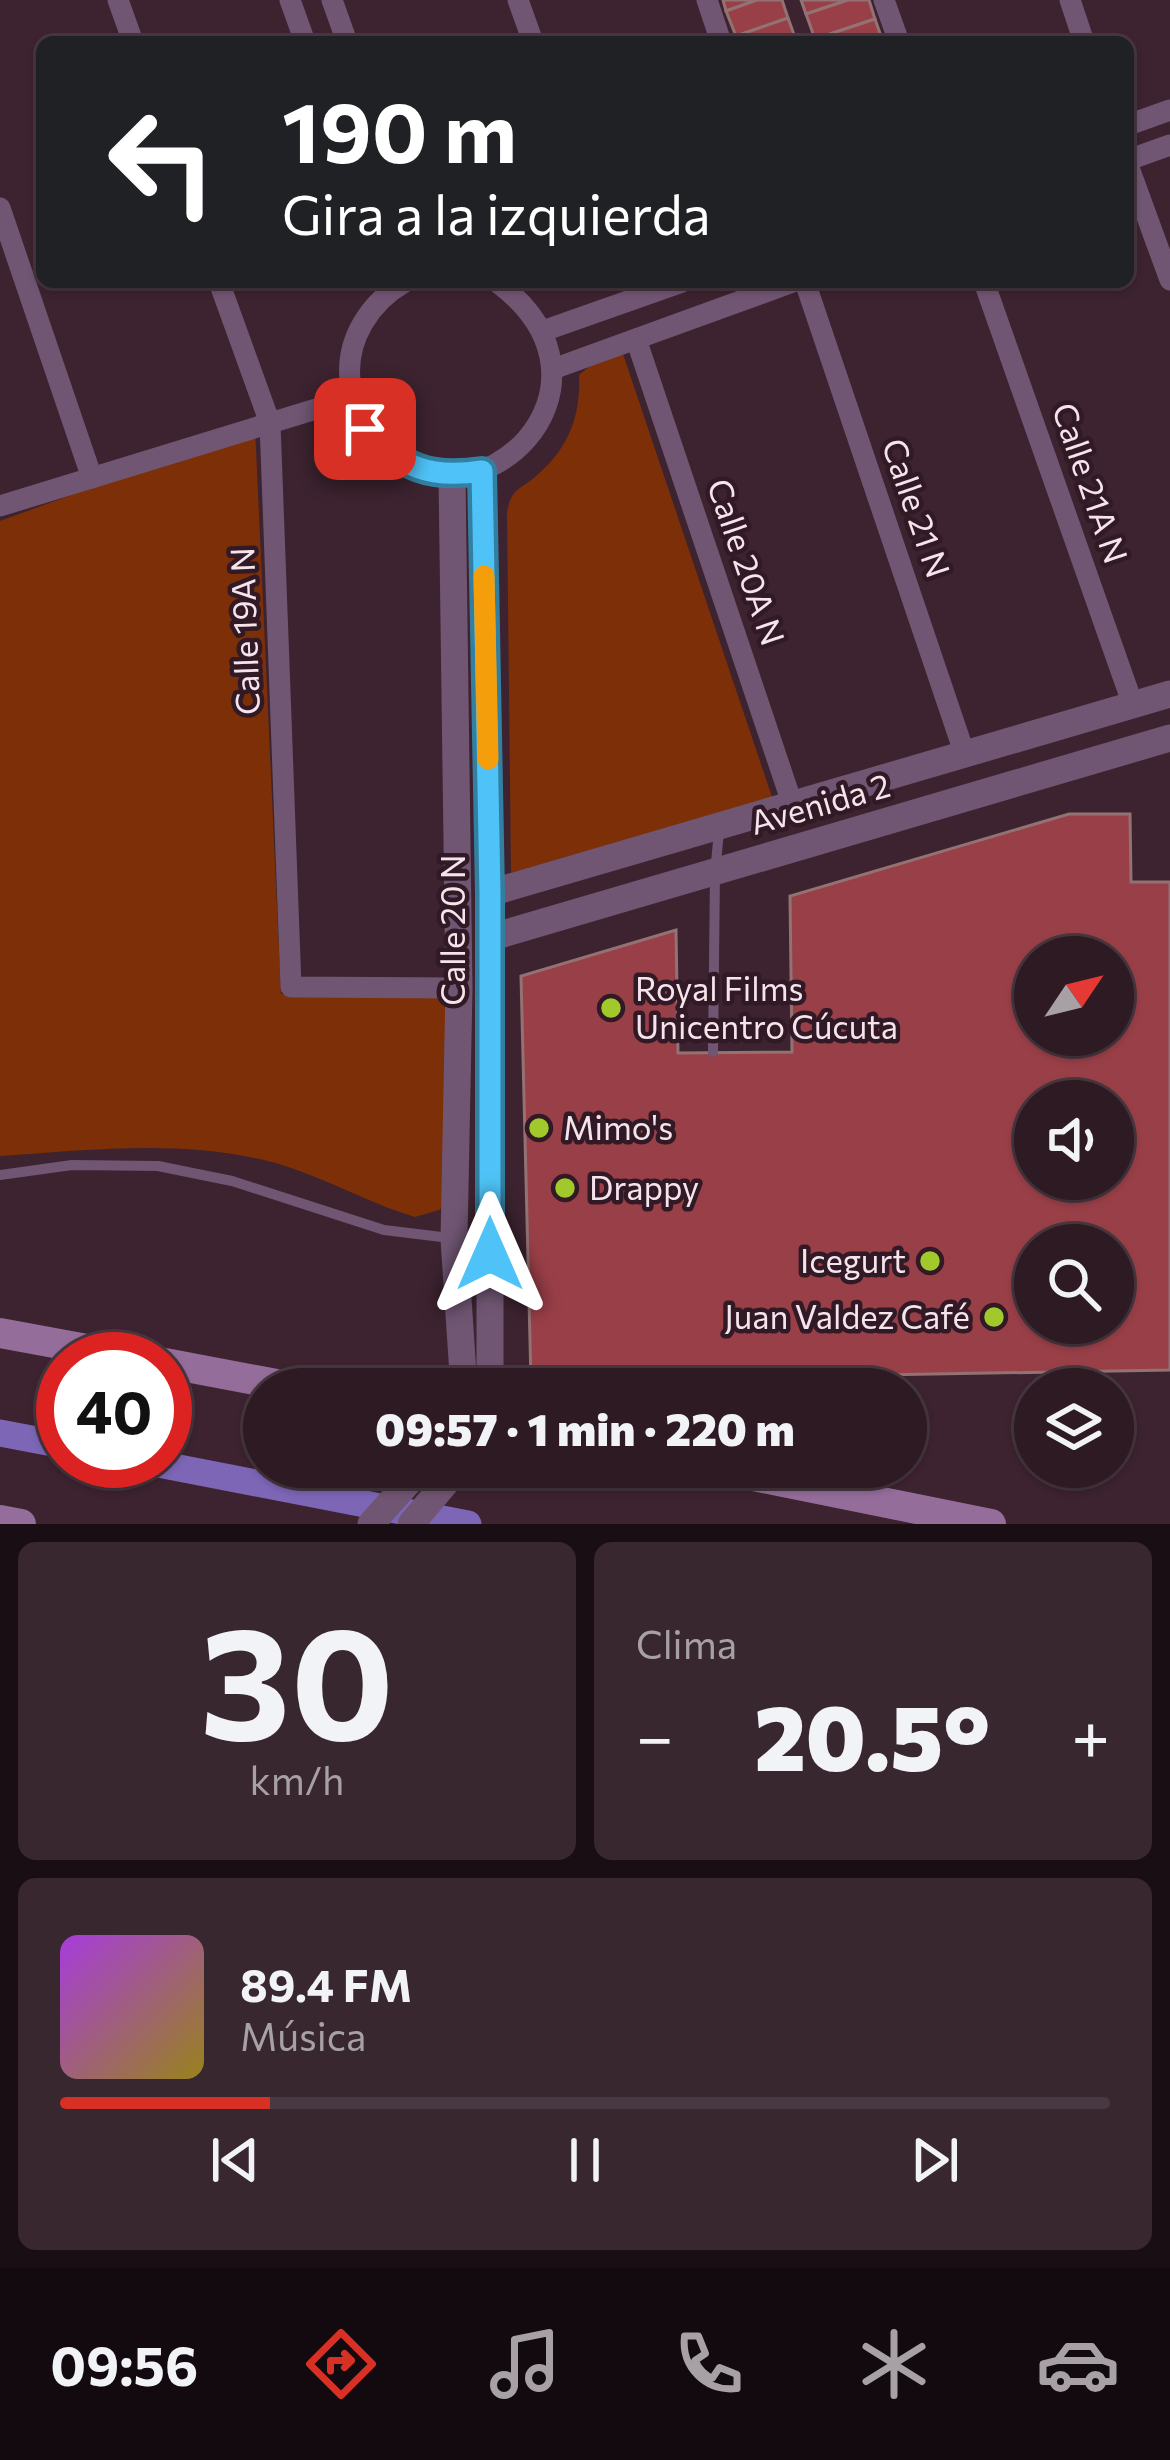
<!DOCTYPE html>
<html lang="es">
<head>
<meta charset="utf-8">
<style>
  :root { --surface:#2d1a23; --page:#392730; --text:#f1f3f6; --muted:#a7a1a6; --line:#483841; --accent:#d93025 }
  body { margin:0; font-family:Commissioner,sans-serif; background:var(--page); color:var(--text); height:100vh; display:flex; flex-direction:column; font-size:45px; white-space:nowrap }
  * { box-sizing:border-box; margin:0 }
  p { font-size:39px; color:var(--muted) }
  .icon { flex:none; width:66px; height:66px; fill:none; stroke:currentColor; stroke-width:2; stroke-linecap:round; stroke-linejoin:round }
  .map { position:relative; height:1524px; overflow:hidden }
  .sheet { display:flex; flex-direction:column; gap:18px; padding:18px; background:#190e13; flex:1 }
  .sheet>* { flex:none }
  .guide { position:absolute; left:36px; top:36px; width:1098px; height:252px; border-radius:18px; box-shadow:0 3px 9px #0004,0 0 0 3px var(--line); background:#202124; color:#fff; overflow:hidden }
  .needle { width:78px; rotate:55deg }
  .fabs { position:absolute; left:1014px; top:936px; display:grid; gap:24px }
  .fabs a { display:grid; place-items:center; width:120px; height:120px; border-radius:50%; background:var(--surface); box-shadow:0 3px 9px #0004,0 0 0 3px var(--line); font-size:60px }
  .speed { position:absolute; left:36px; top:1332px; display:flex; gap:24px; font-size:60px; font-weight:700; text-align:center }
  .speed>* { display:grid; place-content:center; width:156px; height:156px; border-radius:50%; background:var(--surface); box-shadow:0 3px 9px #0004,0 0 0 3px var(--line); line-height:1 }
  .speed .limit { border:18px solid #d22; background:#fff; color:#111 }
  .pin { position:absolute; display:grid; place-items:center; width:102px; height:102px; color:#fff; margin:-51px; border-radius:24px; box-shadow:0 6px 18px #0006 }
  .me { position:absolute; width:132px; margin:-66px; rotate:0deg; stroke-linejoin:round; filter:drop-shadow(0 0 9px #0008) }
  .turn { display:flex; align-items:center; gap:42px; height:252px; padding:0 48px; font-size:54px }
  .turn .icon { width:156px; height:156px; stroke-width:2.5 }
  .turn b { display:block; font-size:84px; line-height:102px }
  .big { font-size:90px; font-weight:800; line-height:1.1 }
  .sheet .card { flex:1; display:flex; flex-direction:column; justify-content:center; gap:18px; min-width:0; padding:0 42px; border-radius:18px; background:var(--page) }
  .sheet .dial { align-items:center; gap:0 }
  .dial b { font-size:156px; line-height:1 }
  .song { display:flex; align-items:center; gap:36px }
  .cover { width:144px; height:144px; border-radius:18px; background:linear-gradient(135deg,hsl(280 70% 55%),hsl(50 70% 35%)) }
  .played { height:12px; border-radius:6px; background:linear-gradient(90deg,var(--accent) 20%,var(--line) 20%) }
  .keys { display:flex; justify-content:space-around; direction:ltr }
  .heat { display:flex; justify-content:space-between; align-items:center; font-size:66px; direction:ltr }
  .sheet .tiles { flex:1; display:grid; gap:18px; grid-template-columns:1fr 1fr }
  .card:last-child { grid-column:span 2 }
  .trip { position:absolute; left:243px; top:1368px; width:684px; height:120px; border-radius:60px; background:var(--surface); box-shadow:0 3px 9px #0004,0 0 0 3px var(--line); font-weight:800; line-height:120px; text-align:center }
  .dock { display:flex; height:192px; justify-content:space-around; align-items:center; background:#120a0e; color:var(--muted) }
  .dock .icon { width:84px; height:84px }
  .dock .selected { color:var(--accent) }
  .dock b { font-size:54px; color:var(--text) }
  .map>svg:first-child { display:block }
  .green { fill:#7d3007 }
  .lines { fill:none; stroke-linecap:round; stroke-linejoin:round }
  .canal { stroke:#7d66b6; stroke-width:27 }
  .building { fill:#993f48; stroke:#937273; stroke-width:3; fill-rule:evenodd }
  .service { stroke:#705673; stroke-width:10 }
  .minor { stroke:#705673; stroke-width:21 }
  .tertiary { stroke:#705673; stroke-width:27 }
  .secondary { stroke:#956d9b; stroke-width:30 }
  .route-casing { stroke:#337fa1; stroke-width:30 }
  .route { stroke:#4fc3f7; stroke-width:21 }
  .slow { stroke:#f59e0b; stroke-width:21 }
  .poi-dot { fill:#a1c92b; stroke:#311a25; stroke-width:4.5 }
  .labels { text-anchor:middle; stroke-width:9; stroke-linejoin:round; paint-order:stroke }
  .street-label { font-size:33px; fill:#f5e4eb; stroke:#311a25 }
  .poi-label { font-size:33px; fill:#f5e4eb; stroke:#311a25; text-anchor:start }
</style>
</head>
<body>
<div class="map">
<svg width="1170" height="1524" viewBox="0 0 1170 1524">
  <rect width="100%" height="100%" fill="#3c232f"/>
  <!-- green -->
  <g class="green">
    <path d="M622 351 772 797 511 873 507 512C512 488 518 491 535 477 568 449 581 417 579 375L597 360Z"/>
    <path d="M255 428 281 994H450L456 1198 439 1210 415 1217C365 1202 319 1174 268 1161 181 1139 88 1150 0 1156V521Z"/>
  </g>
  <g class="lines">
    <!-- canal -->
    <g class="canal">
      <path d="M0 1433 63 1445"/>
      <path d="M143 1461 468 1524"/>
    </g>
  </g>
  <!-- building -->
  <g class="building">
    <path d="M723 0H757L726 11Z"/>
    <path d="M757 0H782L788 18 736 36 726 11Z"/>
    <path d="M801 0H848L806 14Z"/>
    <path d="M848 0H869L875 19 815 39 806 14Z"/>
    <path d="M788 18 796 40 738 42 736 36Z"/>
    <path d="M875 19 883 42H816L815 39Z"/>
    <path d="M1069 814H1130L1131 882H1170V1370L531 1381 521 976 676 930 678 1053 792 1052 790 896ZM1035 957H1113V1035H1035ZM1035 1101H1113V1179H1035ZM1035 1245H1113V1323H1035Z"/>
  </g>
  <g class="lines">
    <!-- service -->
    <g class="service">
      <path d="M713 1052 715 873 719 831"/>
      <path d="M0 1175 72 1165 158 1166 232 1181 384 1230 450 1238"/>
    </g>
    <!-- minor -->
    <g class="minor">
      <path d="M118 0 133 42"/>
      <path d="M290 0 305 42"/>
      <path d="M332 0 347 42"/>
      <path d="M518 0 533 42"/>
      <path d="M707 0 721 42"/>
      <path d="M884 0 899 42"/>
      <path d="M1070 0 1084 42"/>
      <path d="M1128 125 1170 110"/>
      <path d="M1128 160 1170 145"/>
      <path d="M1128 165 1170 280"/>
      <path d="M0 208 92 478"/>
      <path d="M219 282 270 423 291 987 459 988"/>
      <path d="M405 282C370 302 346 339 350 380 352 407 363 426 380 445 473 543 638 387 497 282"/>
      <path d="M805 282 965 755"/>
      <path d="M984 282 1133 705"/>
      <path d="M543 331 682 282"/>
      <path d="M636 339 793 806"/>
      <path d="M553 369 793 282"/>
      <path d="M0 506 352 398"/>
    </g>
    <!-- tertiary -->
    <g class="tertiary">
      <path d="M482 471 490 893V1389"/>
      <path d="M452 476 459 988 454 1239 464 1389"/>
      <path d="M490 893 1170 694"/>
      <path d="M489 938 1170 738"/>
      <path d="M371 1524 422 1467"/>
      <path d="M411 1524 459 1467"/>
    </g>
    <!-- secondary -->
    <g class="secondary">
      <path d="M0 1333 141 1359"/>
      <path d="M165 1363 303 1389"/>
      <path d="M709 1467 991 1524"/>
      <path d="M0 1520 21 1524"/>
    </g>
  </g>
  <g class="lines">
    <!-- route casing -->
    <g class="route-casing">
      <path id="route" d="M365 429C403 468 429 479 482 471L490 893V1254"/>
    </g>
    <!-- route -->
    <use href="#route" class="route"/>
    <!-- slow -->
    <path class="slow" d="M484 576 488 759"/>
  </g>
  <!-- markers -->
  <g class="poi-dot">
    <circle cx="611" cy="1008" r="12"/>
    <circle cx="539" cy="1128" r="12"/>
    <circle cx="565" cy="1188" r="12"/>
    <circle cx="930" cy="1261" r="12"/>
    <circle cx="994" cy="1317" r="12"/>
  </g>
  <g class="labels">
    <!-- street labels -->
    <g class="street-label">
      <text transform="translate(1090 483) rotate(71)" y="12">Calle 21A N</text>
      <text transform="translate(916 508) rotate(71)" y="12">Calle 21 N</text>
      <text transform="translate(746 562) rotate(71)" y="12">Calle 20A N</text>
      <text transform="translate(245 631) rotate(-92)" y="12">Calle 19A N</text>
      <text transform="translate(820 804) rotate(-16)" y="12">Avenida 2</text>
      <text transform="translate(453 930) rotate(-90)" y="12">Calle 20 N</text>
    </g>
    <!-- poi labels -->
    <g class="poi-label">
      <text x="635" y="1001">Royal Films<tspan x="635" dy="38">Unicentro Cúcuta</tspan></text>
      <text x="563" y="1140">Mimo's</text>
      <text x="589" y="1200">Drappy</text>
      <text x="906" y="1273" text-anchor="end">Icegurt</text>
      <text x="970" y="1329" text-anchor="end">Juan Valdez Café</text>
    </g>
  </g>
</svg>
<div class="fabs">
<a><svg class="needle" viewBox="-14 -14 28 28"><path d="M0-13l5 13h-10z" fill="#e53935"/><path d="M0 13l5-13h-10z" fill="#a7a1a6"/></svg></a>
<a><svg class="icon" aria-label="sound" viewBox="0 0 24 24"><path d="M4 9h4l5-4v14l-5-4H4zM17 9q2 3 0 6"/></svg></a>
<a><svg class="icon" aria-label="search" viewBox="0 0 24 24"><circle cx="10" cy="10" r="6"/><path d="M15 15l6 6"/></svg></a>
<a><svg class="icon" aria-label="layers" viewBox="0 0 24 24"><path d="M12 4l9 5-9 5-9-5zM3 14l9 5 9-5"/></svg></a>
</div>
<div class="speed"><div class="limit">40</div></div>
<div class="pin" style="left:365px;top:429px;background:#d93025"><svg class="icon" aria-label="arrive" viewBox="0 0 24 24"><path d="M6 21V4h12l-3 4 3 4H6"/></svg></div>
<svg class="me" style="left:490px;top:1254px" viewBox="-20 -20 40 40"><path d="M0-17L14 15 0 8-14 15z" fill="#4fc3f7" stroke="#fff" stroke-width="4"/></svg>
<div class="trip">09:57 · 1 min · 220 m</div>
<div class="guide">
<div class="turn"><svg class="icon" aria-label="left" viewBox="0 0 24 24"><path d="M17 20v-9H6M10 6l-5 5 5 5"/></svg><div><b>190 m</b>Gira a la izquierda</div></div>
</div>
</div>
<section class="sheet">
<div class="tiles">
<div class="card dial"><b>30</b><p>km/h</p></div>
<div class="card"><p>Clima</p>
<div class="heat"><a>−</a><b class="big">20.5°</b><a>+</a></div>
</div>
<div class="card">
<div class="song"><i class="cover"></i><div><b>89.4 FM</b><p>Música</p></div></div>
<div class="played"></div>
<div class="keys"><svg class="icon" aria-label="previous" viewBox="0 0 24 24"><path d="M18 5L8 12l10 7zM5 5v14"/></svg><svg class="icon" aria-label="pause" viewBox="0 0 24 24"><path d="M8 5v14M16 5v14"/></svg><svg class="icon" aria-label="next" viewBox="0 0 24 24"><path d="M6 5l10 7-10 7zM19 5v14"/></svg></div>
</div>
</div>
</section>
<nav class="dock">
<b>09:56</b>
<svg class="icon selected" aria-label="directions" viewBox="0 0 24 24"><path d="M12 3l9 9-9 9-9-9zM9 14v-3h6M13 9l2 2-2 2"/></svg>
<svg class="icon" aria-label="music" viewBox="0 0 24 24"><path d="M9 18V5l10-2v13"/><circle cx="6" cy="18" r="3"/><circle cx="16" cy="16" r="3"/></svg>
<svg class="icon" aria-label="phone" viewBox="0 0 24 24"><path d="M5 4h4l2 5-3 2q2 4 5 5l2-3 5 2v4C11 20 4 13 5 4z"/></svg>
<svg class="icon" aria-label="climate" viewBox="0 0 24 24"><path d="M12 3v18M4 7l16 10M4 17L20 7"/></svg>
<svg class="icon" aria-label="car" viewBox="0 0 24 24"><path d="M5 17H2v-5l4-1 3-4h7l3 4 3 1v5h-3M9 17h6M6 11h13"/><circle cx="7" cy="17" r="2"/><circle cx="17" cy="17" r="2"/></svg>
</nav>
</body>
</html>
